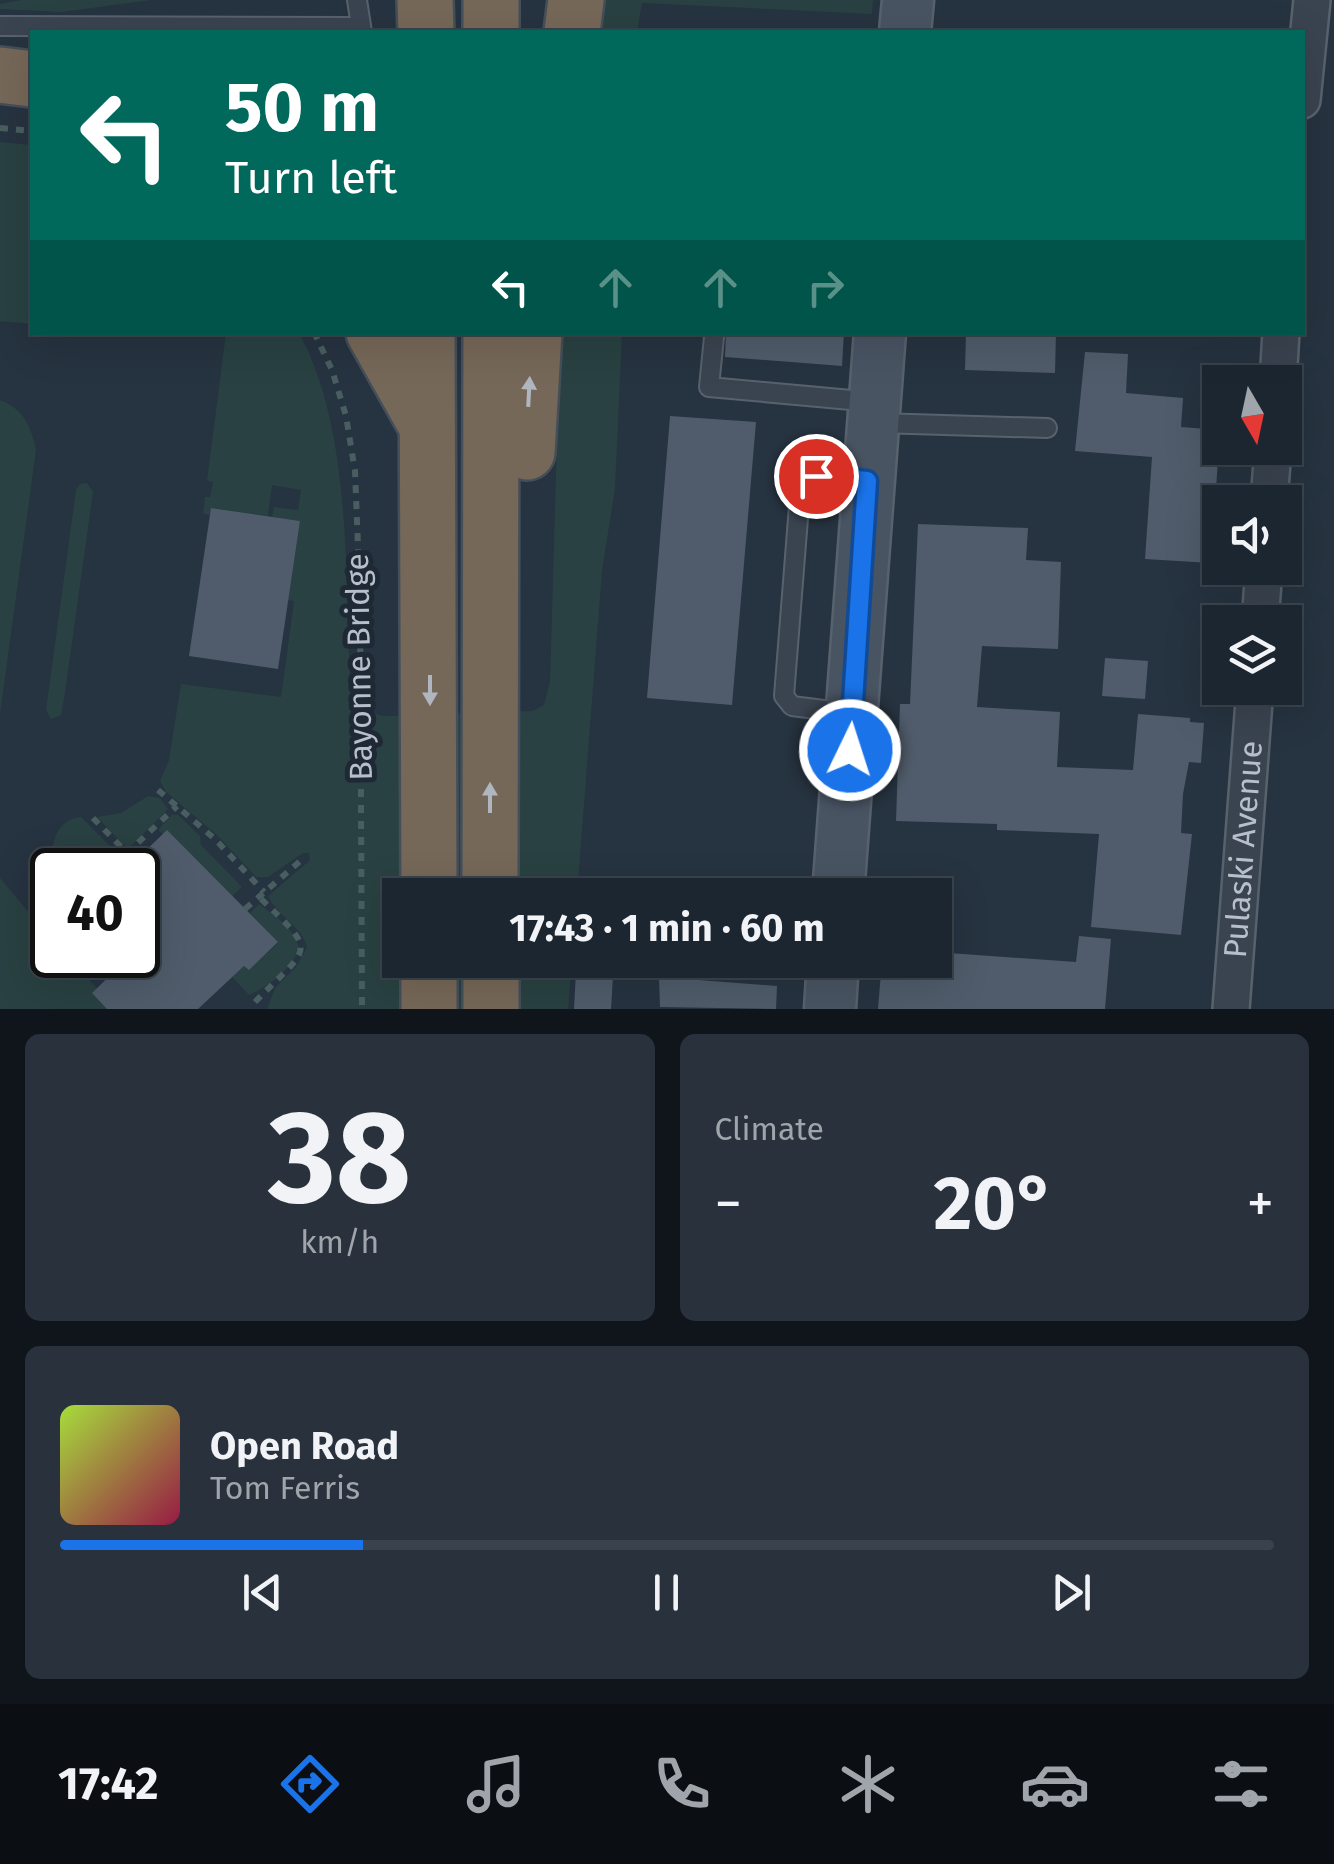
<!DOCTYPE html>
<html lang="en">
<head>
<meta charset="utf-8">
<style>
  :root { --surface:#1c2630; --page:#29323c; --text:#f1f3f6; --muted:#a0a5ab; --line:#3a434c; --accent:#1a73e8 }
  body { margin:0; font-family:"Fira Sans",sans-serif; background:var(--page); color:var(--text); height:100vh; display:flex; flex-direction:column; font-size:38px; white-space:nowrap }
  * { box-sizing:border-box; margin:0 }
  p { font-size:32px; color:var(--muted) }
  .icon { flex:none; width:55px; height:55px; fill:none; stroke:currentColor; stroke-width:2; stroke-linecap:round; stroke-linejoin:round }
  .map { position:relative; height:1009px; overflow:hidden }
  .side { display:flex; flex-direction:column; gap:25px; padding:25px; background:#0f151a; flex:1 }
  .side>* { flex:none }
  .top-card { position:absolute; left:30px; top:30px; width:1275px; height:305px; border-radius:0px; box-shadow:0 10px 40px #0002,0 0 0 2px var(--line); background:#00695c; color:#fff; overflow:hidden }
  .needle { width:65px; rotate:171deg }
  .tools { position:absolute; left:1202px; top:365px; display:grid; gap:20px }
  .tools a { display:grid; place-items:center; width:100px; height:100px; border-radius:0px; background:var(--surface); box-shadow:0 10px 40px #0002,0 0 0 2px var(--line); font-size:50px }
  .speed { position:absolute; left:30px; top:848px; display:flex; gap:20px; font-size:50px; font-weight:700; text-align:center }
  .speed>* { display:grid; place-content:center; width:130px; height:130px; border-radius:50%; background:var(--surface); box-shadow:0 10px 40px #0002,0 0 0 2px var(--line); line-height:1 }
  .speed .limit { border:5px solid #111; border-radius:15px; background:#fff; color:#111 }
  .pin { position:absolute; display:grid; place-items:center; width:85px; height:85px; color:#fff; margin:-42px; border:5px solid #fff; border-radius:50%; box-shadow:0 2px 10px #0007 }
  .me { position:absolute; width:110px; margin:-55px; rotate:4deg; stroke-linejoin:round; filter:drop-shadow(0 0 8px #0008) }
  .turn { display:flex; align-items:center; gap:35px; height:210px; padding:0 30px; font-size:45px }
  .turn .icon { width:130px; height:130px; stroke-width:2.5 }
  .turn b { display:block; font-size:70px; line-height:85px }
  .lanes { display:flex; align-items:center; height:95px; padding:0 30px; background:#0003; justify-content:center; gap:50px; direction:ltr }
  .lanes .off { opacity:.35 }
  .big { font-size:75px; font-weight:700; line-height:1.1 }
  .side .tile { flex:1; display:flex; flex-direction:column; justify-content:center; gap:15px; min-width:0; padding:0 35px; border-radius:15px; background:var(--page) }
  .side .dial { align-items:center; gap:0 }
  .dial b { font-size:130px; line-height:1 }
  .song { display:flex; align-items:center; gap:30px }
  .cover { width:120px; height:120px; border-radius:15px; background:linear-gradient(135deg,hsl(80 70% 55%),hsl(340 70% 35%)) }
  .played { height:10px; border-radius:5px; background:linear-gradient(90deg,var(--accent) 25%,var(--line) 25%) }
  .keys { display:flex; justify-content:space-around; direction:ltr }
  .heat { display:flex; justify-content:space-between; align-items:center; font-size:55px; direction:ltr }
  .side .tiles { flex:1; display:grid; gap:25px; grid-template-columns:1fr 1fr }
  .tile:last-child { grid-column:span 2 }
  .trip { position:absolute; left:382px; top:878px; width:570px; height:100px; border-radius:0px; background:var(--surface); box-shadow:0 10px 40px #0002,0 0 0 2px var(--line); font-weight:700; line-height:100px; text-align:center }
  .tabs { display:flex; height:160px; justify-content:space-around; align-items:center; background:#0b0f13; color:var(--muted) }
  .tabs .icon { width:70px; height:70px }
  .tabs .current { color:var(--accent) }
  .tabs b { font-size:45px; color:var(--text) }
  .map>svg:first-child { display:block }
  .green { fill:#294142 }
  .building { fill:#505c6b }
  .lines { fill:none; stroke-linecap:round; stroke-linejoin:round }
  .lane-casing { stroke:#58626d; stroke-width:22 }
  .street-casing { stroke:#58626d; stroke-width:40 }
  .secondary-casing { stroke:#58626d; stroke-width:55 }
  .highway-casing { stroke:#454f5a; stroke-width:60 }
  .path { stroke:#495e60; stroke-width:6; stroke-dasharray:8 8; stroke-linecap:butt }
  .lane { stroke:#3a4450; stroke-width:18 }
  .street { stroke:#3a4450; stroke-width:35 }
  .secondary { stroke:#495463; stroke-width:50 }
  .highway { stroke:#766858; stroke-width:55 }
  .oneway { fill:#b0b6bf }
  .route-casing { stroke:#114b97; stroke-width:25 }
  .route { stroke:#1a73e8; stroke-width:18 }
  .labels { text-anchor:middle; stroke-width:10; stroke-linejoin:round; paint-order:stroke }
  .street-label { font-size:32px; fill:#b7bfca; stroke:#1f2935 }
</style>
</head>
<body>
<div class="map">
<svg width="1334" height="1009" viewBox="0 0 1334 1009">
  <rect width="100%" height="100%" fill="#263340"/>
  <!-- green -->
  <g class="green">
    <path d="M21 0H151L62 12 0 9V4Z"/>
    <path d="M602 0H873L872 14 642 3 637 32H597Z"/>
    <path d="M0 142 32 145V324L0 321Z"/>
    <path d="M226 333H299C351 428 345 569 350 677 357 698 362 715 387 716L532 711 544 705 550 682 560 333H622L615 488 602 571 577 895H400V960H572L568 1009H267L275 988 296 967 307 947C301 925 278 917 268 896L310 860 309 853H303L268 877H256L217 835 166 792 160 781 169 760 181 684 281 697 294 601 288 600 300 521 272 517 274 507 298 510 301 490 272 485 268 516 212 508 210 515 203 514 205 497H210L213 482 207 481Z"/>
    <path d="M0 400C24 409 31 427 36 450L0 714Z"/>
    <path d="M87 483 93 492 65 693 61 715 51 719 46 710 76 490 80 484Z"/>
    <path d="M148 796 160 798 168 809 128 849 97 817 121 813Z"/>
    <path d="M172 815H178L200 836 201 845 242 887 231 897 158 830Z"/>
    <path d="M81 817 130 866 125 870H62L52 854C53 835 61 819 81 817Z"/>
    <path d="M0 878 52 940V955H66L116 1009H0Z"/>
    <path d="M259 904C275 916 294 927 299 948 293 968 268 987 249 995L232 977 244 966 249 970 278 943 250 913Z"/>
  </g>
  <!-- building -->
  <g class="building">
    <path d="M726 332H844L842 366 725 357Z"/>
    <path d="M966 332H1056L1055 373 965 370Z"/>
    <path d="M1085 352 1128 354 1126 393 1183 398 1181 427 1220 430 1211 563 1145 559 1152 457 1075 451Z"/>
    <path d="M670 416 756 422 732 705 647 698Z"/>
    <path d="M211 508 300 521 278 669 189 656Z"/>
    <path d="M918 524 1028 528 1026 560 1061 562 1058 649 982 646 977 707 1060 712 1057 767 1133 770 1138 714 1190 718V722L1204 723 1201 763 1189 762 1183 794 1181 833 1192 834 1181 935 1091 927 1099 834 997 830V824L896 821 900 704H910Z"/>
    <path d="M1105 658 1148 661 1145 699 1102 696Z"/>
    <path d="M167 830 278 942 249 970 244 966 198 1009H107L92 993 131 955H138V858Z"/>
    <path d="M1079 936 1111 939 1105 1009H878L882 960H935V952L1076 962Z"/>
    <path d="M576 972 613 976 611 1009H574Z"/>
    <path d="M659 977 777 986 776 1009 660 1007Z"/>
  </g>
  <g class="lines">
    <!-- lane casing -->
    <g class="lane-casing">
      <g id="lane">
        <path d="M357 0 362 32"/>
        <path d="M0 26 361 27"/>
        <path d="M714 337 709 387 873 402"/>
        <path d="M878 423 1047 428"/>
        <path d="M847 713 792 706 784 696 800 493 816 477 865 481"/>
      </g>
    </g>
    <!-- street casing -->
    <g class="street-casing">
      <g id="street">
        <path d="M1302 100 1312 0"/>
        <path d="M1278 382 1281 332"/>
        <path d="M1269 502 1273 448"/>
        <path d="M1260 622 1264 568"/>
        <path id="s1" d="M1231 1009 1255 688"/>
      </g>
    </g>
    <!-- secondary casing -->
    <g class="secondary-casing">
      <g id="secondary">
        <path d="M905 32 908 0"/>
        <path d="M838 895 880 332"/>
        <path d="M830 1009 833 960"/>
      </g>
    </g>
    <!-- highway casing -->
    <g class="highway-casing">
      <g id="highway">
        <path d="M425 0 426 32"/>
        <path d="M491 32V0"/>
        <path d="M572 32 576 0"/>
        <path d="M0 75 32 79"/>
        <path d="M374 332 424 421"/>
        <path d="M427 332 429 895"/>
        <path d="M527 452 534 332"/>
        <path d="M490 895 491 332"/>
        <path d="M491 960V1009"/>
        <path d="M429 1009V960"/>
      </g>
    </g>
    <!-- path -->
    <g class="path">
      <path d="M0 128 32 131"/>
      <path d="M314 332 332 370 346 416 355 471 360 597 362 1009"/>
      <path d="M158 790 215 839 264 892"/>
      <path d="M93 818 127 853 177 806"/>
      <path d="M245 909 305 857"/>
      <path d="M255 1002C310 945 320 955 259 897"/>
    </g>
    <!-- lane -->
    <use href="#lane" class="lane"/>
    <!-- street -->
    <use href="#street" class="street"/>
    <!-- secondary -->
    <use href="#secondary" class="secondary"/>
    <!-- highway -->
    <use href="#highway" class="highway"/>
  </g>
  <!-- one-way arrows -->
  <defs><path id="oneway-solid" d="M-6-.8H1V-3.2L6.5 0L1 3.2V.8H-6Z" transform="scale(2.5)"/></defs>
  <g class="oneway">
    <use href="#oneway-solid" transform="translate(529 392) rotate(-87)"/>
    <use href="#oneway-solid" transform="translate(430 690) rotate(90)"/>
    <use href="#oneway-solid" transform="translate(490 798) rotate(-90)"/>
  </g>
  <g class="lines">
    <!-- route casing -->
    <g class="route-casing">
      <path id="route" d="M816 476 867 481 850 750"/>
    </g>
    <!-- route -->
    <use href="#route" class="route"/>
  </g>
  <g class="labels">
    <!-- street labels -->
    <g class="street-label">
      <text transform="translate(359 667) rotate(-91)" y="11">Bayonne Bridge</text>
      <text dy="11" stroke="none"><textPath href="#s1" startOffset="160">Pulaski Avenue</textPath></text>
    </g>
  </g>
</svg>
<div class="tools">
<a><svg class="needle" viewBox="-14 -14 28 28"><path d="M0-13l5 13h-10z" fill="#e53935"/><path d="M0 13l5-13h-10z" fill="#a0a5ab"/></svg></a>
<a><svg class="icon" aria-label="sound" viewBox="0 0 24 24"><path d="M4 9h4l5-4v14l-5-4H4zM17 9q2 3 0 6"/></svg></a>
<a><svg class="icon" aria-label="layers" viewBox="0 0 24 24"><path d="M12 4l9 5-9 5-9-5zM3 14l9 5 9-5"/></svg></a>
</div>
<div class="speed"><div class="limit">40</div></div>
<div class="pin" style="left:816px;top:476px;background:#d93025"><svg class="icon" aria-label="arrive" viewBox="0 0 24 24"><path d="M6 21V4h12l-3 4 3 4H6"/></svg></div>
<svg class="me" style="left:850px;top:750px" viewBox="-20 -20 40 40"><circle r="17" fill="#1a73e8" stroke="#fff" stroke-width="3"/><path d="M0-11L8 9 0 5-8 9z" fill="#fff"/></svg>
<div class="trip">17:43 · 1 min · 60 m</div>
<div class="top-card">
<div class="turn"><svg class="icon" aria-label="left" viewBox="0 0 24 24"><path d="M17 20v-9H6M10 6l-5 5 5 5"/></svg><div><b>50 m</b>Turn left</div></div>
<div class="lanes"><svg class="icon" aria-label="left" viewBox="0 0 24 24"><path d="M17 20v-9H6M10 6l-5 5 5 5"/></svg><svg class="icon off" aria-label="ahead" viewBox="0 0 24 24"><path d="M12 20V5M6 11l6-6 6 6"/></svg><svg class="icon off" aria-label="ahead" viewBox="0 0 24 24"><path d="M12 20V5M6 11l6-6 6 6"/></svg><svg class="icon off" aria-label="right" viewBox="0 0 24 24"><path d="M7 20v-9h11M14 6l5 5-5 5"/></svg></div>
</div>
</div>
<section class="side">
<div class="tiles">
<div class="tile dial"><b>38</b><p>km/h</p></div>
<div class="tile"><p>Climate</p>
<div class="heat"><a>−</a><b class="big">20°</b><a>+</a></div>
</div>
<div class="tile">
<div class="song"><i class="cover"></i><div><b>Open Road</b><p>Tom Ferris</p></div></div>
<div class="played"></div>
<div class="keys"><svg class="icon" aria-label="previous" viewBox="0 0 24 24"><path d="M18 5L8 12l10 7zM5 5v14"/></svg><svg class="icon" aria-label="pause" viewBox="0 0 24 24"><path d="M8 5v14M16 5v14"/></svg><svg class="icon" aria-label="next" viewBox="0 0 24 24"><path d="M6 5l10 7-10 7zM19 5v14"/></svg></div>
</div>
</div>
</section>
<nav class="tabs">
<b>17:42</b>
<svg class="icon current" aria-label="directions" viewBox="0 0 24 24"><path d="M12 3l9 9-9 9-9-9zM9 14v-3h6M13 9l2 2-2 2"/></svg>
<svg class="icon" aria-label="music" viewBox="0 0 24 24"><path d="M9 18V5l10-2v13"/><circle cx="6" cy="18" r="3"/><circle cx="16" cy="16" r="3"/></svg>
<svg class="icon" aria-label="phone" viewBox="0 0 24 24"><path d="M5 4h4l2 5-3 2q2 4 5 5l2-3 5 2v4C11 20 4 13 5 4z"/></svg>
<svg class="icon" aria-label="climate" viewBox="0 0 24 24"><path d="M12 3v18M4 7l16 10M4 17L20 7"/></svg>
<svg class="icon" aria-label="car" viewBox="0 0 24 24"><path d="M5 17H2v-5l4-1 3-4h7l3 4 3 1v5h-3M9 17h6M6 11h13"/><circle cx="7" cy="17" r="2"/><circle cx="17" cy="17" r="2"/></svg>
<svg class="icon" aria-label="filters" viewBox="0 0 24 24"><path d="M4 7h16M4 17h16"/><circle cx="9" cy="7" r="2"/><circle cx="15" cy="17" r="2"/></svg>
</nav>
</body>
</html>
